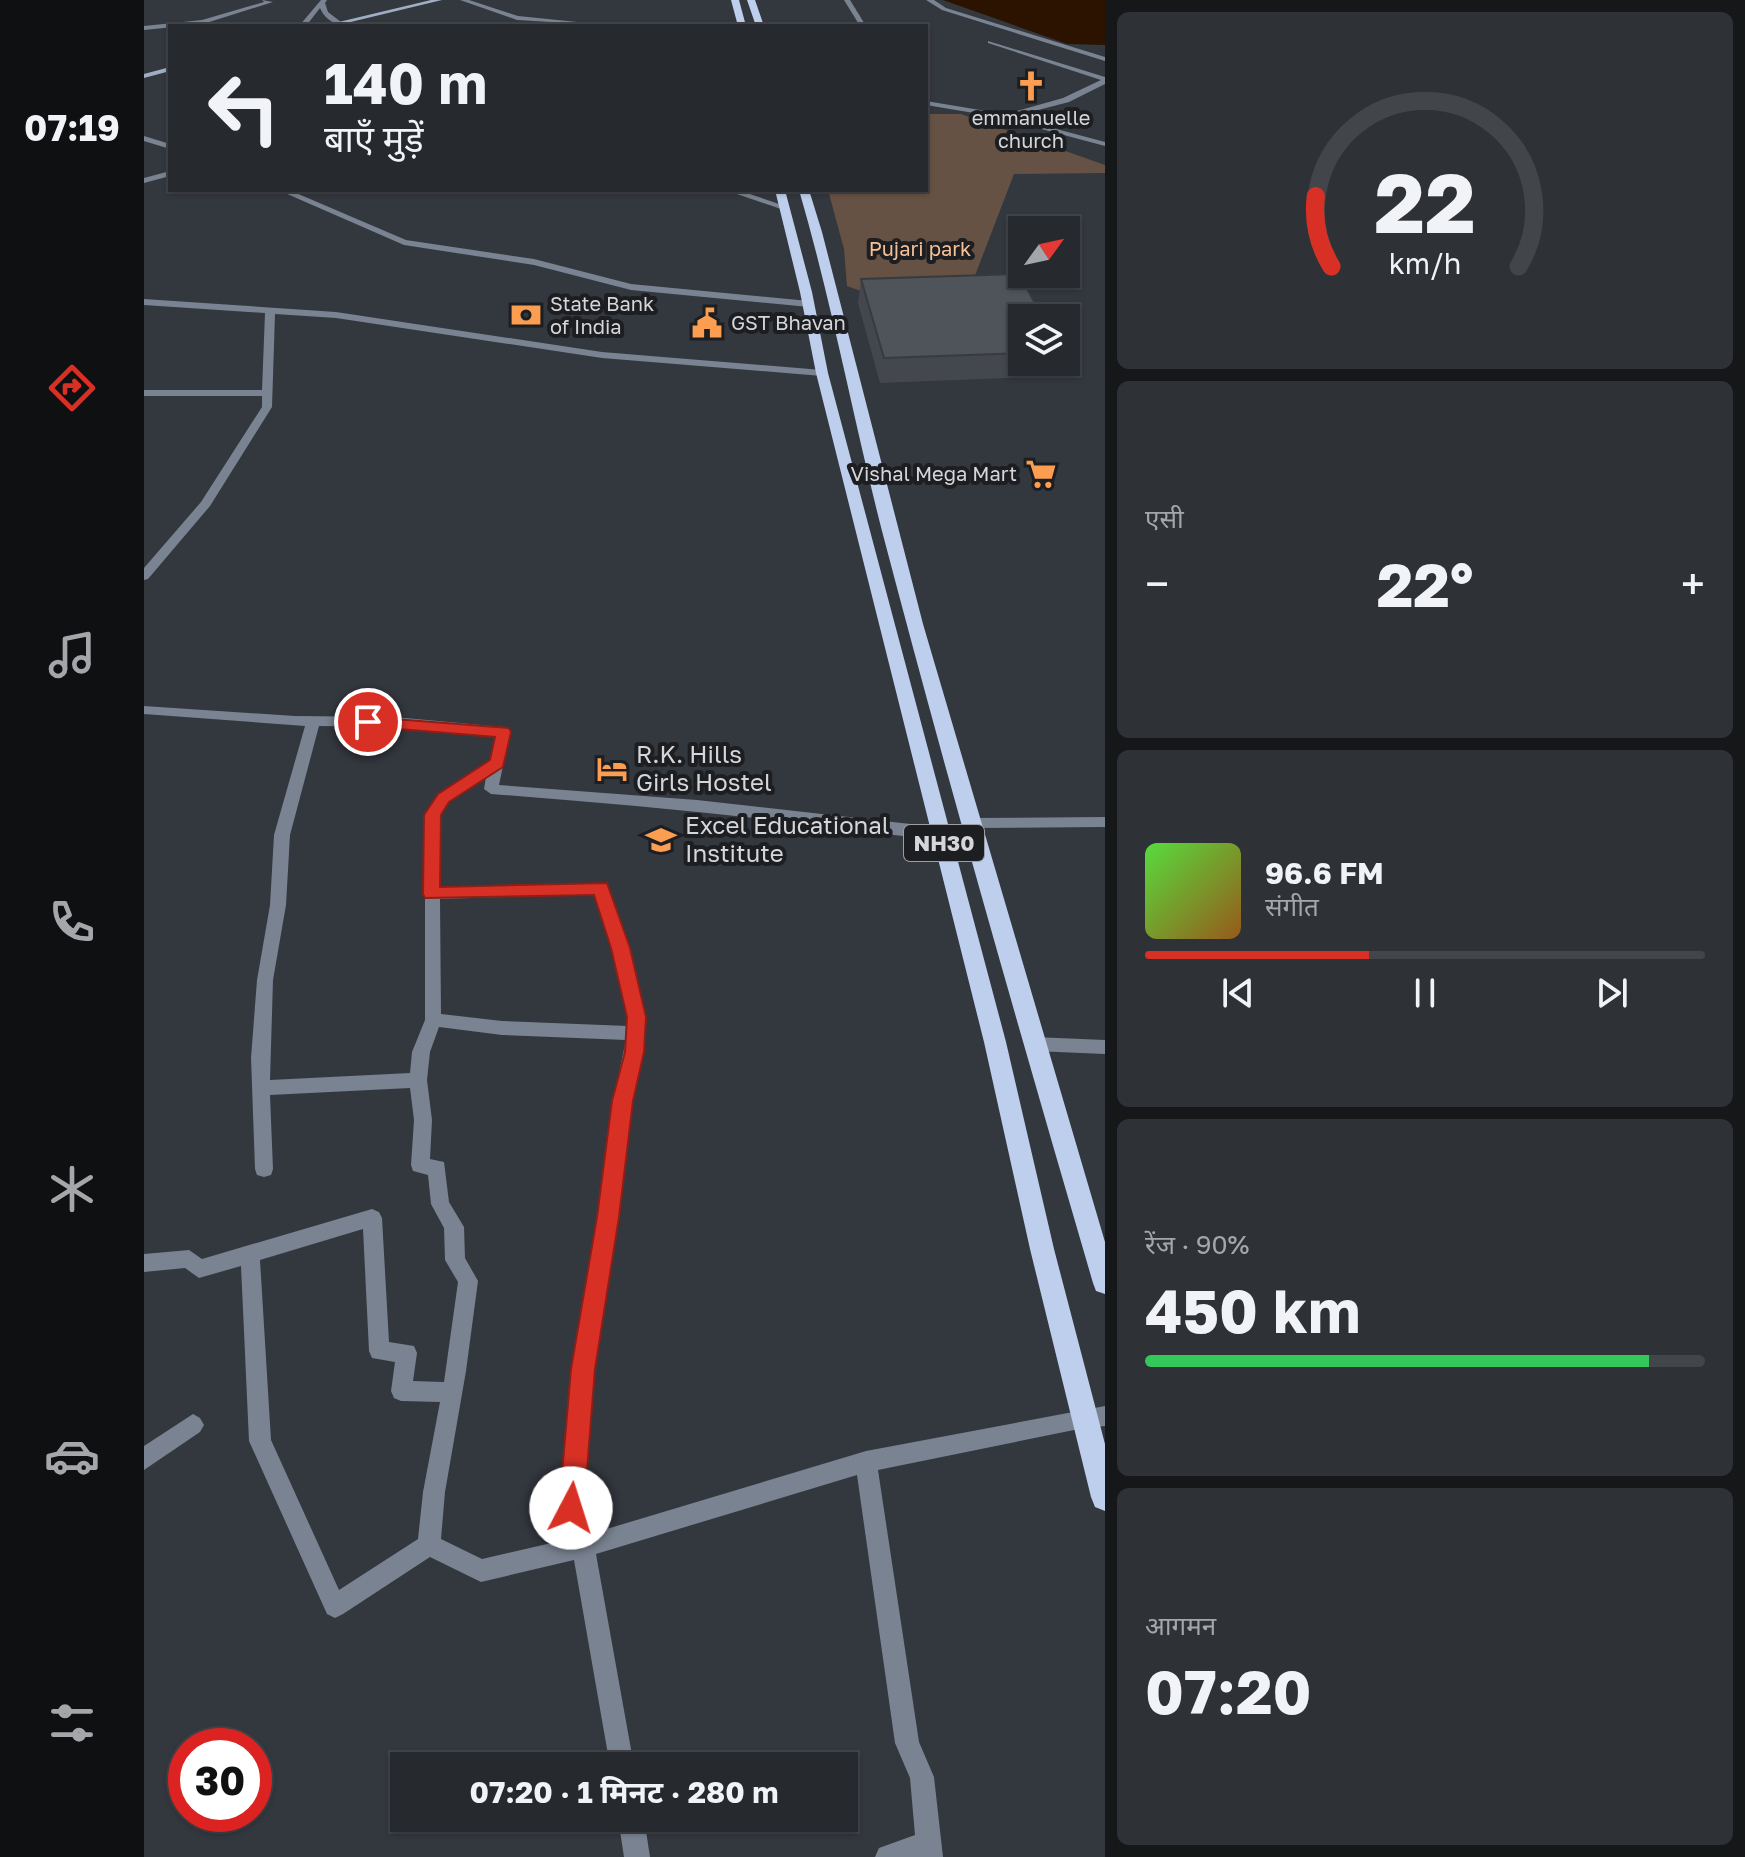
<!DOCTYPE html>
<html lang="hi">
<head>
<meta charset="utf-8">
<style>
  :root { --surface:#26292e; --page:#2e3136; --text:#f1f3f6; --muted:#a4a6aa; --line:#42454a; --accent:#d93025 }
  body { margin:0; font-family:"Golos Text","Noto Sans Devanagari",sans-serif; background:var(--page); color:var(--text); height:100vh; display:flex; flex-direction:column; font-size:30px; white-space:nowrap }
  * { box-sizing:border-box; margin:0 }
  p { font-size:26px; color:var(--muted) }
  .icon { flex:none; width:44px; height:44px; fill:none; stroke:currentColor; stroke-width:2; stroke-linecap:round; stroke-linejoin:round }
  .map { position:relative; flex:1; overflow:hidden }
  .drawer { display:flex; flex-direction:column; gap:12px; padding:12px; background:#151719; width:640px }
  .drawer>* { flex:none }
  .banner { position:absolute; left:24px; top:24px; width:760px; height:168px; border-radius:0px; box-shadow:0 2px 6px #0004,0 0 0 2px var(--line); background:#26292e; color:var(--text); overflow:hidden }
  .needle { width:52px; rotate:57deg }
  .fabs { position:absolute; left:864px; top:216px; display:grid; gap:16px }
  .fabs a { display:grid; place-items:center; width:72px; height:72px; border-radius:0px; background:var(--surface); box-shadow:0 2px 6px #0004,0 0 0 2px var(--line); font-size:40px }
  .speed { position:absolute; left:24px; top:1728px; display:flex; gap:16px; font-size:40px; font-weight:700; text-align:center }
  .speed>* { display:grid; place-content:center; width:104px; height:104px; border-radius:50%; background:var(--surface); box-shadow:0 2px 6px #0004,0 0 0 2px var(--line); line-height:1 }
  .speed .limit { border:12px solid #d22; background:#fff; color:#111 }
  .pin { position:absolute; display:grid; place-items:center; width:68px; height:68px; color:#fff; margin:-34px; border:4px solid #fff; border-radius:50%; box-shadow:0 2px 8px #0007 }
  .me { position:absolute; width:88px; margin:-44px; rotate:5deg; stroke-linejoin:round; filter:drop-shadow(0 0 6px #0008) }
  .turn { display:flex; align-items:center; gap:28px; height:168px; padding:0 24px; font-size:36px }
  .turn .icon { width:104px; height:104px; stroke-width:2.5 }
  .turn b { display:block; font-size:56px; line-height:68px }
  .big { font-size:60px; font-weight:700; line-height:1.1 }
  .drawer .widget { flex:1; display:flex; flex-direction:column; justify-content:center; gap:12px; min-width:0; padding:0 28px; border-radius:12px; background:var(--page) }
  .drawer .dial { align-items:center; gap:0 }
  .dial svg { height:208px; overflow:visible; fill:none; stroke:var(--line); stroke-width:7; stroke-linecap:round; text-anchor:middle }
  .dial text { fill:var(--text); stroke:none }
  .song { display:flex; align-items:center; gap:24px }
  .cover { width:96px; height:96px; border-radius:12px; background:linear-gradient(135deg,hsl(110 70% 55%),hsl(30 70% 35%)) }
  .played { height:8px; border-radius:4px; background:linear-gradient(90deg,var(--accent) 40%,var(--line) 40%) }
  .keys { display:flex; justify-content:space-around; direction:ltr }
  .heat { display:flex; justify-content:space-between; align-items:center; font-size:44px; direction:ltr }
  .charge { height:12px; border-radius:6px; background:linear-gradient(90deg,#34c759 90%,var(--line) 0) }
  .trip { position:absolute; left:246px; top:1752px; width:468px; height:80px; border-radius:0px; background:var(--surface); box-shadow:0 2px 6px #0004,0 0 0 2px var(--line); font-weight:700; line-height:80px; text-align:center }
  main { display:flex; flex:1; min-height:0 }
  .dock { display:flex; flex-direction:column; width:144px; justify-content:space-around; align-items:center; background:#0f1012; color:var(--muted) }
  .dock .icon { width:56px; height:56px }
  .dock .on { color:var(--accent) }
  .dock b { font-size:36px; color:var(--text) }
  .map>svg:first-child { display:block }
  .green { fill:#665244 }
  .water { fill:#2c1300 }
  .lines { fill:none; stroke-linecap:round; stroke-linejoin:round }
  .minor { fill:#7a8391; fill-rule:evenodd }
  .tertiary { fill:#7a8391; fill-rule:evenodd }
  .secondary { fill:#a0aec4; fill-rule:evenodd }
  .primary { fill:#bdcfec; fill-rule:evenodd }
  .wall { fill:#44484e }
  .building { fill:#4f545b; stroke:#373b40; stroke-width:2 }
  .route { fill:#d93025; stroke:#8d1f18; stroke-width:2 }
  .labels { text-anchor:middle; stroke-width:8; stroke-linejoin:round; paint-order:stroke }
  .far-poi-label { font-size:20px; fill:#d4d6da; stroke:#1d1e21; text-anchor:start }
  .far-park-label { font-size:20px; fill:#f6c097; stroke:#1d1e21 }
  .shield { fill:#1d1e21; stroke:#9d9fa2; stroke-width:2 }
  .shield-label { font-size:22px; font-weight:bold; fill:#d4d6da }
  .poi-label { font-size:24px; fill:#d4d6da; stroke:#1d1e21; text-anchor:start }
</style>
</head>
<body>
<main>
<nav class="dock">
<b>07:19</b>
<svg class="icon on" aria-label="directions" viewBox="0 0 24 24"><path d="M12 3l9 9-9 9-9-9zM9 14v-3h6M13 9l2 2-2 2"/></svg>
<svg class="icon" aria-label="music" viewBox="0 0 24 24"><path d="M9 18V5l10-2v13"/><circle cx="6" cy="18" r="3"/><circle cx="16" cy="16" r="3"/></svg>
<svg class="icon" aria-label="phone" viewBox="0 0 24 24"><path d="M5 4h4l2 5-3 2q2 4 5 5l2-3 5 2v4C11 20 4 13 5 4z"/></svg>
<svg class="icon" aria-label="climate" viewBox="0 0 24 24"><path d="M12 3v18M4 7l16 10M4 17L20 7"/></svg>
<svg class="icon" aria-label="car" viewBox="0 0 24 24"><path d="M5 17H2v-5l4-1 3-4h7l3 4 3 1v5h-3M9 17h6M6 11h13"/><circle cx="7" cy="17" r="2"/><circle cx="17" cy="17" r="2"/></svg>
<svg class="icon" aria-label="filters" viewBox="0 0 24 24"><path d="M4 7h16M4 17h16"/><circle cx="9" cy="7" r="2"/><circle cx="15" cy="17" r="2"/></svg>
</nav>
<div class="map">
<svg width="961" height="1857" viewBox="0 0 961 1857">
  <rect width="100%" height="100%" fill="#33373e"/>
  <!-- green -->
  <path class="green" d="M782 114H817L961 165V173L870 174 812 325 703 286 700 249 684 190H782Z"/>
  <!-- water -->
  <path class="water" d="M799 0H961V45L923 44Z"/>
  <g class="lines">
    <!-- minor -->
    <g class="minor">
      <path d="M118 0 129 2 59 24 0 30V26L58 20 120 2Z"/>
      <path d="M177 0H183L181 3 184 12 197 22V24C189 25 179 16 176 8L162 26H155Z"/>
      <path d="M316 0H325L374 16 473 26 373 20Z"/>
      <path d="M700 0H706L722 26H716Z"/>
      <path d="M782 0H790L802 8 961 57V61L798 10Z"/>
      <path d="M844 41 961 77V84L925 102 859 119V115L919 98 957 80 844 43Z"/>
      <path d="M0 136 26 144V149L0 141Z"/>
      <path d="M26 171V176L0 183V178Z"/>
      <path d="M134 190H145L262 240 390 259 487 284 665 301 670 304 665 307 487 290 390 265 260 245Z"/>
      <path d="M581 190H594L644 207 637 209Z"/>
      <path d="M0 299 192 312 458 352 678 370 683 373 678 376 458 358 192 318 131 314 128 407 66 506 4 579 0 580V568L57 502 118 407V396H0V390H118L121 313 0 305Z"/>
      <path d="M0 706 151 716 250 717 359 727 366 732 355 785 553 800 802 828 804 832C794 844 723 831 704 829 585 814 466 803 347 794L340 789 342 777 304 802 295 815 296 888 463 884 477 922 501 1017 499 1052 487 1101 473 1217 449 1369 438 1508 446 1534 722 1451 961 1406V1426L940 1428 734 1470 775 1742 790 1777 799 1857H731L735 1848 771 1835 766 1778 751 1743 713 1475 452 1554 490 1766H466L430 1560 337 1582 286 1557 199 1614 191 1618 183 1614 105 1441 97 1266 55 1278 41 1268 0 1272V1254L45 1250 58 1259 228 1209 235 1212 238 1218 245 1342 270 1346 273 1353 269 1381 300 1382 314 1282 301 1260 300 1228 287 1204 284 1175 269 1171 267 1165 270 1120 266 1088 126 1095 129 1169 127 1175 120 1177 113 1175 111 1169 107 1058 113 980 126 905 130 835 161 726 0 714ZM175 726 250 727 351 736 346 761 294 794 281 815V1020L268 1052 266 1073 126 1080 129 980 142 905 146 835ZM451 894 461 922 485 1017 484 1026 358 1021 297 1014 296 899ZM295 1027 358 1035 482 1040 469 1101 455 1217 429 1369 416 1508 425 1539 338 1559 297 1539 301 1492 322 1371 334 1281 321 1258 320 1227 305 1202 300 1162 286 1159 288 1120 283 1080 286 1052ZM219 1229 225 1351 228 1358 251 1362 247 1391 250 1398 257 1401 296 1402 279 1492 274 1539 195 1590 127 1440 116 1260Z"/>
      <path d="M961 817V827L826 828 819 823 826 818Z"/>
      <path d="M890 1037 961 1040V1054L890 1051 884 1049 881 1044 884 1039Z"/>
      <path d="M49 1414 56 1418 60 1425 56 1432 0 1470V1446Z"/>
      <path d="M474 1818H500L506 1857H480Z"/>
    </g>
    <!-- tertiary -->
    <path class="tertiary" d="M782 101 848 112 961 142V146L848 116 782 105Z"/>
    <!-- secondary -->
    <g class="secondary">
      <path d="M287 0H298L190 26H178Z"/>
      <path d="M26 67V71L0 78V74Z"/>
    </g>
    <!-- primary -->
    <g class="primary">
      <path d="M587 0H595L602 26H594Z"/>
      <path d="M603 0H611L620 26H612Z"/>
      <path d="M631 190H641L668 292 684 373 862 1042 910 1249 961 1444V1511L951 1507 947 1497 886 1249 840 1042 672 373 656 292Z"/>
      <path d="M655 190H665L678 232 779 624 961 1242V1294L952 1291 949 1283C876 1033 804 783 738 531 709 418 688 303 655 190Z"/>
    </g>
  </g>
  <!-- wall -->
  <path class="wall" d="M717 279 878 318V362H914L910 376 736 383 714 303Z"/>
  <!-- building -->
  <path class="building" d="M875 274 899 318H878V353L740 358 717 279Z"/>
  <!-- route -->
  <path class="route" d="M224 717 365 728 367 732 359 767 305 802 297 815 296 887 463 883 486 948 502 1017 500 1052 489 1101 475 1217 451 1369 440 1508 436 1517 427 1521 419 1517 415 1508 427 1369 453 1217 468 1101 481 1052 483 1017 467 948 450 895 281 898 279 894 280 815 294 794 346 760 351 737 218 726V718Z"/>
  <!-- icons -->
  <defs>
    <g id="church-bare" transform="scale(2.4)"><path d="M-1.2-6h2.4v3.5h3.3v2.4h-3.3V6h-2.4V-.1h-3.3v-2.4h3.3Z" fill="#fb9e51" stroke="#1d1e21" stroke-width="2.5" paint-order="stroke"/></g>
    <g id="bank-bare" transform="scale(2.4)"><path d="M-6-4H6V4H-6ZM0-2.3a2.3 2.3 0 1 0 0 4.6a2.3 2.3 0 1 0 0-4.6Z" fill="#fb9e51" stroke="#1d1e21" stroke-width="2.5" paint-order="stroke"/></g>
    <g id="civic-bare" transform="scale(2.4)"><path d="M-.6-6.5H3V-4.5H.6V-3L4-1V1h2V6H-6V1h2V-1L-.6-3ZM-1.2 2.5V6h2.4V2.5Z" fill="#fb9e51" stroke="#1d1e21" stroke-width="2.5" paint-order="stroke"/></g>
    <g id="supermarket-bare" transform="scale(2.4)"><path d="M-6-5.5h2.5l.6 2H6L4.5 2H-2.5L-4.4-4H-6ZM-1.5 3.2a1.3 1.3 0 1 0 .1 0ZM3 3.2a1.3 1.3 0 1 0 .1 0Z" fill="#fb9e51" stroke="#1d1e21" stroke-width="2.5" paint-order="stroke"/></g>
    <g id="hotel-bare" transform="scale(2.4)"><path d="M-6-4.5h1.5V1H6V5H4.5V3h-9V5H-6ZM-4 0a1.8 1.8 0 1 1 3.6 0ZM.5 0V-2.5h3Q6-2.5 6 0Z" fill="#fb9e51" stroke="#1d1e21" stroke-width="2.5" paint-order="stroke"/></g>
    <g id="school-bare" transform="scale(2.4)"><path d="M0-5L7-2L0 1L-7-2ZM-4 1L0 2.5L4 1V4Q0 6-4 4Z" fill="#fb9e51" stroke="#1d1e21" stroke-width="2.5" paint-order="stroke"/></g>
  </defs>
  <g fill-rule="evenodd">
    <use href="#church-bare" x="887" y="86"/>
    <use href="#bank-bare" x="382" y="315"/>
    <use href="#civic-bare" x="563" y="323"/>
    <use href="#supermarket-bare" x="897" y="474"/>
    <use href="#hotel-bare" x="468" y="769"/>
    <use href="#school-bare" x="517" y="840"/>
  </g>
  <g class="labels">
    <!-- far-poi labels -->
    <g class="far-poi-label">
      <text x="887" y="125" text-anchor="middle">emmanuelle<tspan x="887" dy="23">church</tspan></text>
      <text x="406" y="311">State Bank<tspan x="406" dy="23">of India</tspan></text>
      <text x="587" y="330">GST Bhavan</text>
      <text x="873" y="481" text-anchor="end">Vishal Mega Mart</text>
    </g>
    <!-- far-park labels -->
    <g class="far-park-label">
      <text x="776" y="256">Pujari park</text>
    </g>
    <!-- shield labels -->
    <rect class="shield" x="760" y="825" width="80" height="36" rx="6"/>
    <g class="shield-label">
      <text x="800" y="851">NH30</text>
    </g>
    <!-- poi labels -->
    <g class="poi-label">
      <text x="492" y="763">R.K. Hills<tspan x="492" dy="28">Girls Hostel</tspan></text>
      <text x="541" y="834">Excel Educational<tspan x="541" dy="28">Institute</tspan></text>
    </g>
  </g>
</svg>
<div class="fabs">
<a><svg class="needle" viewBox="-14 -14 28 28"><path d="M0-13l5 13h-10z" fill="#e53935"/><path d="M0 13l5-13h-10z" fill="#a4a6aa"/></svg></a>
<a><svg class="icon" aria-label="layers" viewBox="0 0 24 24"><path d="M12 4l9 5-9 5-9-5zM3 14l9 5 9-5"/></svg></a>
</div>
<div class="speed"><div class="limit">30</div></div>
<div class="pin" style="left:224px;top:722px;background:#d93025"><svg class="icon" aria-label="arrive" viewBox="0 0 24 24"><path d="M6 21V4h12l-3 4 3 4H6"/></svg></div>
<svg class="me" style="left:427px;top:1508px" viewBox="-20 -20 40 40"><circle r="19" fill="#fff"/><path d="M0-13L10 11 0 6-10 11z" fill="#d93025"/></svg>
<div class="trip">07:20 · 1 मिनट · 280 m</div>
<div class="banner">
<div class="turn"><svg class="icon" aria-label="left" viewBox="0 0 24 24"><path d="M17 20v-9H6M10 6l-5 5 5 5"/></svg><div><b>140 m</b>बाएँ मुड़ें</div></div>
</div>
</div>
<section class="drawer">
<div class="widget dial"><svg viewBox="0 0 100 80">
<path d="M14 69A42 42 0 1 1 86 69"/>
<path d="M14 69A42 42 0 0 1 8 42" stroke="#d93025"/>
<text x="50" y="56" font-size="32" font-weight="700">22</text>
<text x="50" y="72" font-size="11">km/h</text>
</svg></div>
<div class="widget"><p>एसी</p>
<div class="heat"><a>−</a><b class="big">22°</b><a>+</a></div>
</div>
<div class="widget">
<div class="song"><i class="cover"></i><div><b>96.6 FM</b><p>संगीत</p></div></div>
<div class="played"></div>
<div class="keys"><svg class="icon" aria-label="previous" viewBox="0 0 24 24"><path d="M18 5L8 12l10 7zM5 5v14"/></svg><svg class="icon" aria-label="pause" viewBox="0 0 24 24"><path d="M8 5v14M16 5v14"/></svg><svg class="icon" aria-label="next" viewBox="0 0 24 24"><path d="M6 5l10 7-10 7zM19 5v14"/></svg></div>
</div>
<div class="widget"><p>रेंज · 90%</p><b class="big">450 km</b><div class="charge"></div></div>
<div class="widget"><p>आगमन</p><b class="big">07:20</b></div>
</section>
</main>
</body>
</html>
